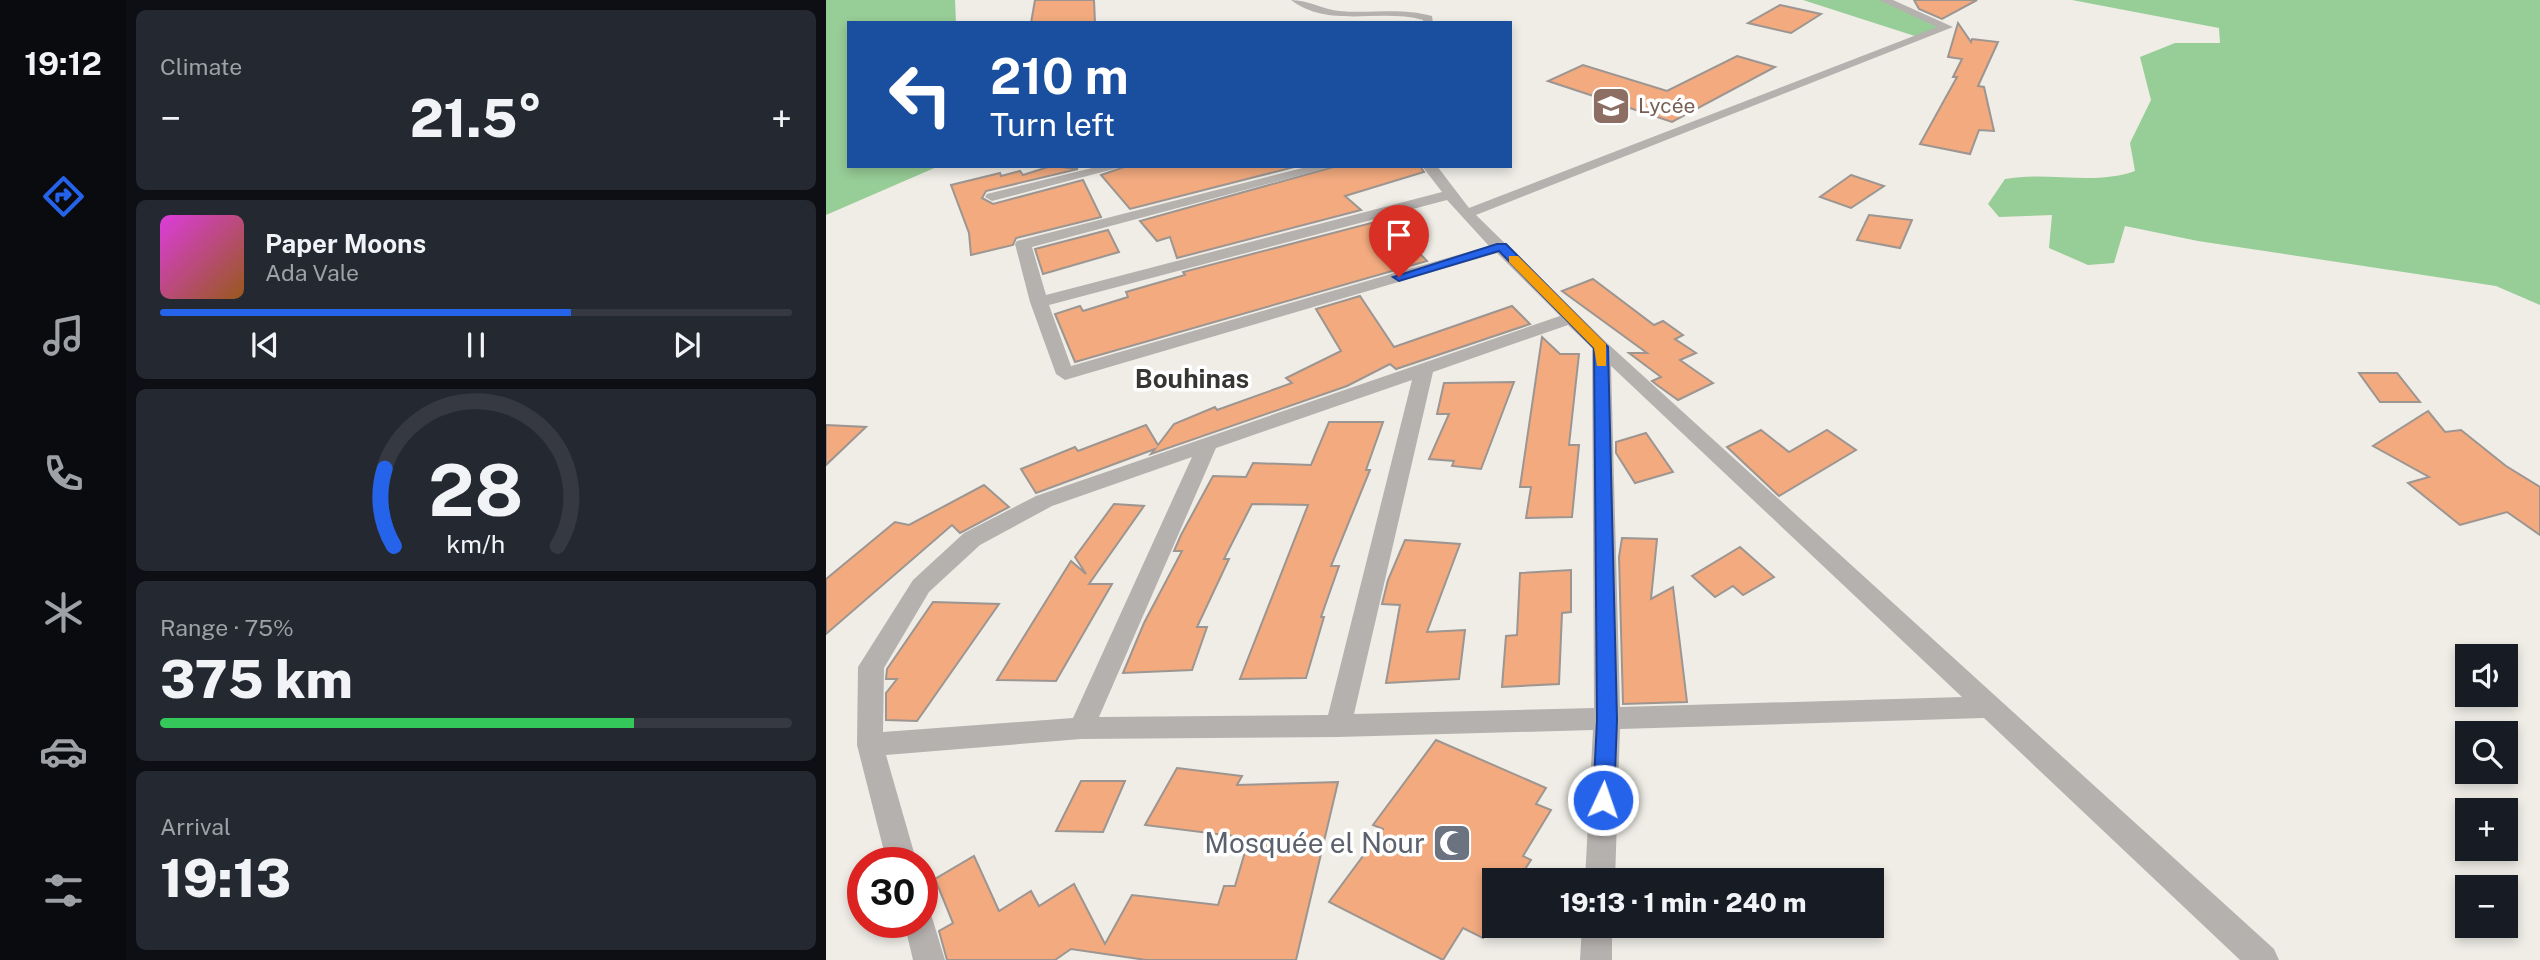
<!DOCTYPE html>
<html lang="en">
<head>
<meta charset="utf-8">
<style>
  :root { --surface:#171b24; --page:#242831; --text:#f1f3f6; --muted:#9ea1a6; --line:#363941; --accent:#2563eb }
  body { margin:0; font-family:"Public Sans",sans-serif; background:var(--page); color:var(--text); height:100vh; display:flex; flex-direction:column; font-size:26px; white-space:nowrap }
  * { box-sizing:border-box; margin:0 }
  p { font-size:23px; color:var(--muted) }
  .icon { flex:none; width:38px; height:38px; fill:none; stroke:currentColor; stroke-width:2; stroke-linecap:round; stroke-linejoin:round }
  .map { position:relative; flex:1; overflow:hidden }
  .drawer { display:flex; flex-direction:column; gap:10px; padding:10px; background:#0d0f14; width:700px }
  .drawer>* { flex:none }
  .guide { position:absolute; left:21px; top:21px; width:665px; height:147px; border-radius:0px; box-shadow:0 4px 10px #0003; background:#1a4fa0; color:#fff; overflow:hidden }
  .tools { position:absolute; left:1629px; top:644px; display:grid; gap:14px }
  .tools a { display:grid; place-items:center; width:63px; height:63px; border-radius:0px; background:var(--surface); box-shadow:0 4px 10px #0003; font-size:35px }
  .speed { position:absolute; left:21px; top:847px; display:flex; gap:14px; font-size:35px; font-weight:700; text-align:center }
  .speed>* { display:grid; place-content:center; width:91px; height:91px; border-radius:50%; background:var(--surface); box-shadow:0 4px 10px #0003; line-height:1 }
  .speed .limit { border:10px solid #d22; background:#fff; color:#111 }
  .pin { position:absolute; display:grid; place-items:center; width:60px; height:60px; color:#fff; margin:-72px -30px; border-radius:50% 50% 50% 0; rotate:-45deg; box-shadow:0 0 7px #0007 }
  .pin .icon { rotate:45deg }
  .me { position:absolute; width:77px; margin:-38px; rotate:3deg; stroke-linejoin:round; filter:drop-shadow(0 0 5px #0008) }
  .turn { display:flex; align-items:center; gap:24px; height:147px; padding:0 28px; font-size:32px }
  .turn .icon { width:91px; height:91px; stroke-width:2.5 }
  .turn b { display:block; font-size:49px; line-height:60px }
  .big { font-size:52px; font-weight:800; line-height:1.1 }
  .drawer .card { flex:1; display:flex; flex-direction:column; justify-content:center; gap:10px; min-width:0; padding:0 24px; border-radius:10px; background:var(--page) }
  .drawer .dial { align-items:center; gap:0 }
  .dial svg { height:182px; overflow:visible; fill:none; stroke:var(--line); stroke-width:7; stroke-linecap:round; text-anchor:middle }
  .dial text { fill:var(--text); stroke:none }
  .song { display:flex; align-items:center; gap:21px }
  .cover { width:84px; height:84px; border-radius:10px; background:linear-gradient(135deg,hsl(300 70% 55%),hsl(30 70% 35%)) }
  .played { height:7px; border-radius:4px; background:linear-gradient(90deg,var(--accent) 65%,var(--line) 65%) }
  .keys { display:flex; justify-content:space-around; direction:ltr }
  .heat { display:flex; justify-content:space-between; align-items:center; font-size:38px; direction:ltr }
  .charge { height:10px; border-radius:5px; background:linear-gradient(90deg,#34c759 75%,var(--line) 0) }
  .trip { position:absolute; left:656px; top:868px; width:402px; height:70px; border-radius:0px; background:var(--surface); box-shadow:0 4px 10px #0003; font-weight:800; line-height:70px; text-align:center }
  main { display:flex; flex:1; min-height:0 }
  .tabs { display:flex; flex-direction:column; width:126px; justify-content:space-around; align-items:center; background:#090b0e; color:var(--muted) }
  .tabs .icon { width:49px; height:49px }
  .tabs .current { color:var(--accent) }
  .tabs b { font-size:32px; color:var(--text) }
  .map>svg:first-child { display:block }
  .green { fill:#97cd96 }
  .building { fill:#f2aa7e; stroke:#9c9591; stroke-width:2 }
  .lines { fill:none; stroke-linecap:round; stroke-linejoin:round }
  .minor { fill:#b5b1af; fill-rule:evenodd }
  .route { fill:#2563eb; stroke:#184099; stroke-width:2 }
  .slow { fill:#f59e0b }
  .labels { text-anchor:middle; stroke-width:7; stroke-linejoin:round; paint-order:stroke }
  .far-education-label { font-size:21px; fill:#785e54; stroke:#fff; text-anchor:start }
  .neighbourhood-label { font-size:26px; font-weight:bold; fill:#373633; stroke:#fff }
  .near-worship-label { font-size:28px; fill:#5b616d; stroke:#fff; text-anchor:end }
</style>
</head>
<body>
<main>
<nav class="tabs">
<b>19:12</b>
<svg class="icon current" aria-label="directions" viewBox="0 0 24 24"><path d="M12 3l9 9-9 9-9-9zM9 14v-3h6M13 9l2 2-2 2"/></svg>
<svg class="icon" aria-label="music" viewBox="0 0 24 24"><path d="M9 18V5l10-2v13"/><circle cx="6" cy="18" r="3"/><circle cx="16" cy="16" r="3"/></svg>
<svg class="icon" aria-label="phone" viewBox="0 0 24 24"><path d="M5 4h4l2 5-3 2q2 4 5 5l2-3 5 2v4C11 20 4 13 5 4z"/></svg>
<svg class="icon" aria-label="climate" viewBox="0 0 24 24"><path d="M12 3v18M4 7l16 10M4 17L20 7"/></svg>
<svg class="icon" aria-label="car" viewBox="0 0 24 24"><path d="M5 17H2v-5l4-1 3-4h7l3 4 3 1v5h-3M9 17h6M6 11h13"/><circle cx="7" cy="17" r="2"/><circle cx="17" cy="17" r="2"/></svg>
<svg class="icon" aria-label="filters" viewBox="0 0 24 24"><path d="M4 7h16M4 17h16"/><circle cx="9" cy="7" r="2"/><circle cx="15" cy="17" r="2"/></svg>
</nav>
<section class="drawer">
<div class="card"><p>Climate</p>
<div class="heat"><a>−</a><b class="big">21.5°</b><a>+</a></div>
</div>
<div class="card">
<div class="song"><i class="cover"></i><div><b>Paper Moons</b><p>Ada Vale</p></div></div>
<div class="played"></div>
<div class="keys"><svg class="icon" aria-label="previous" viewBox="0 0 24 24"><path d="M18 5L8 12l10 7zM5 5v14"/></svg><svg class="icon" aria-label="pause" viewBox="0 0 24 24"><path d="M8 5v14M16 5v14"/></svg><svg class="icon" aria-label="next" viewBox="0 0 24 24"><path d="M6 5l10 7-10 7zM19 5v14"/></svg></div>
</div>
<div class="card dial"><svg viewBox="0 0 100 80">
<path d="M14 69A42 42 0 1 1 86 69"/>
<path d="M14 69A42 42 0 0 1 10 35" stroke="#2563eb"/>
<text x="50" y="56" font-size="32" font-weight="700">28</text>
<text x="50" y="72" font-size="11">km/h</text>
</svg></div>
<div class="card"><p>Range · 75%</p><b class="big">375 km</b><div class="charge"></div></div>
<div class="card"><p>Arrival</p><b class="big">19:13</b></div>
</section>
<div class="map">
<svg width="1714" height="960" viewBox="0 0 1714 960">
  <rect width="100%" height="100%" fill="#efede6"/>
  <!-- green -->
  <g class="green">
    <path d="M0 0H129L130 23H23V166H113L0 215Z"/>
    <path d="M977 0H1058L1121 27 1095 38Z"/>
    <path d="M1246 0H1714V305L1670 286 1372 241 1299 226 1288 263 1262 265 1223 248 1226 215 1173 217 1162 204 1179 179C1223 171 1267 186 1309 171L1304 143 1325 100 1314 57 1349 43H1394L1393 28Z"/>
  </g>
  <!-- building -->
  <g class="building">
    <path d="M209 0H268L269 23H205Z"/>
    <path d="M1088 0H1151L1116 19 1093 9Z"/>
    <path d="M954 5 995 14 965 33 922 23Z"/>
    <path d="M1132 23 1145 42 1146 39 1172 42 1152 86 1158 87 1168 131 1153 130 1144 154 1094 144 1131 77H1127L1136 59 1122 57Z"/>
    <path d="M911 56 949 67 846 122 722 81 757 65 841 91Z"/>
    <path d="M225 166 252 169 160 191 156 198 167 204 257 180 275 217 190 238 187 245 145 255 143 233 125 185 174 173 175 176 194 171 197 175Z"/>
    <path d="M301 166H472L304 209 275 175Z"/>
    <path d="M511 166H594L598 172 519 196 535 210 351 258 344 237 331 241 314 221Z"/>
    <path d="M1025 175 1058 186 1025 208 994 197Z"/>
    <path d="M1043 215 1086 220 1074 248 1031 240Z"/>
    <path d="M549 222 572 242 580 239 601 261 249 362 229 314 254 306 257 311 302 297 300 292 359 275 357 272Z"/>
    <path d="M282 230 293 252 217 274 209 249Z"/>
    <path d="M767 279 828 325 837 321 857 335 849 339 870 353 854 360 887 383 852 400 831 385 826 381 835 377 803 353H821L736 291Z"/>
    <path d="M534 296 568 347 686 306 704 324 570 369 564 364 521 386 325 454 329 449 210 493 195 469 249 447 252 451 320 425 332 445 348 424 389 407 391 410 466 383 460 378 515 351 490 309Z"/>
    <path d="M716 337 734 354H753L743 445H753L746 517 700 518 705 487H694Z"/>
    <path d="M1533 373H1571L1594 402H1554Z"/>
    <path d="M688 382 655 469 626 466 628 461 603 459 623 414H611L618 383Z"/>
    <path d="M1602 411 1619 432 1635 430 1680 466 1714 487V535L1681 512 1634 525 1582 483 1603 477 1547 446Z"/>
    <path d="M503 422H557L540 470H544L505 566H513L495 617H498L480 678 414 679 482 505 426 504 398 559H403L371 627H381L366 670 297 673 318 623 356 551H348L355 535 387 476 420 477 427 463 485 465Z"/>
    <path d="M0 425 40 427 0 465Z"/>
    <path d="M935 430 963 452 1001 430 1030 450 953 496 901 447Z"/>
    <path d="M820 433 847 472 809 483 790 453V442Z"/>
    <path d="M158 485 183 507 134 533 126 525 0 634V579L69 522 83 525Z"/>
    <path d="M288 504 318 506 263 584H286L230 681 171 680 245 561 260 574 249 557Z"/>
    <path d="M796 538 831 539 825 599 847 587 861 702 797 704 793 557Z"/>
    <path d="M579 540 634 544 601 632 639 630 633 679 560 683 574 605 556 604 562 580Z"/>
    <path d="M914 547 948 577 917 595 907 586 889 597 866 576Z"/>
    <path d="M745 570V612L736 613 733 684 676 687 680 636 691 635 694 573Z"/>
    <path d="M107 602 173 604 91 721 60 720V693L71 679H60L61 669Z"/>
    <path d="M610 740 720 788 710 804 725 810 697 856 705 860 692 880H668V920L657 938 637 928 617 960 503 902 557 829 547 825Z"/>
    <path d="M351 768 416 776 411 785 512 782 470 960H320L245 949 229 960H121L113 931 127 923 109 879 148 856 173 911 205 891 213 906 248 884 279 944 306 895 392 905 398 886H409L423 838 319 825Z"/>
    <path d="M255 781H299L277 832 230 831Z"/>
  </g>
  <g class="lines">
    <!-- minor -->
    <g class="minor">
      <path d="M465 0C482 0 496 9 513 11 545 14 574 7 606 16L607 23H597V20C554 8 503 29 465 0Z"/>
      <path d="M1053 0H1067L1127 27 650 215 781 343 1448 949 1453 960H1414L1158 718 794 729 789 880H759L767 730 512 737 255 739 60 755 91 863H61L31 745 32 667 87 580 138 533 210 496 734 316 671 253 239 380 230 374 204 302 189 244 191 241 484 166H509L206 247 220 295 616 192 596 166H611L643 208 1111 27ZM621 200 663 246 245 366 223 305ZM742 325 766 348 768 708 528 714 607 372ZM785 366 1136 697 794 707ZM586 380 502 715 273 717 390 448ZM366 457 247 718 57 732 58 668 103 592 154 545 226 506Z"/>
      <path d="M274 166H299L166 201 159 197 161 194Z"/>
      <path d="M96 908 104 911 119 960H87L78 922H96Z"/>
      <path d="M756 926H786V960H754Z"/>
    </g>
  </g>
  <!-- route -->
  <path class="route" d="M671 244H680L782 347 791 720 788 800 785 807 777 810 770 807 767 800 771 720 768 348 673 251 573 281 567 277Z"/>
  <!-- slow -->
  <path class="slow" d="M683 256H692L780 344V366H771L768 348 683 262Z"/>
  <!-- icons -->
  <defs>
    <g id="school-square" transform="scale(2.0125)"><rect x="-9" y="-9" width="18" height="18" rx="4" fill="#8d6e63" stroke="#fff"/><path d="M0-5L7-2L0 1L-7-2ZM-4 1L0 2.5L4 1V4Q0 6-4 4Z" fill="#fff"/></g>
    <g id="mosque-square" transform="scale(2.0125)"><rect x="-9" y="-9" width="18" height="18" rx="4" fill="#6b7280" stroke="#fff"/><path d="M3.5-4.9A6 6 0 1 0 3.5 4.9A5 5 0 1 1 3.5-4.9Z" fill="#fff"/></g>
  </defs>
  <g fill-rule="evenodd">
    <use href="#school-square" x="785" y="106"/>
    <use href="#mosque-square" x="626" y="843"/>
  </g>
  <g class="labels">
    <!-- far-education labels -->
    <g class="far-education-label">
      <text x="812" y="113">Lycée</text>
    </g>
    <!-- neighbourhood labels -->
    <g class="neighbourhood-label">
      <text x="366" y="388">Bouhinas</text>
    </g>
    <!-- near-worship labels -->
    <g class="near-worship-label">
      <text x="599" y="853">Mosquée el Nour</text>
    </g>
  </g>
</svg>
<div class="tools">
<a><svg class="icon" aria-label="sound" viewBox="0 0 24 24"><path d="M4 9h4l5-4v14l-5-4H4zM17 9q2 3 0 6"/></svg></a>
<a><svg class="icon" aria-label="search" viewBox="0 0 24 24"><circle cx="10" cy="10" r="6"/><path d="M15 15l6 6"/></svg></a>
<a>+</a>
<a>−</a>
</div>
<div class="speed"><div class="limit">30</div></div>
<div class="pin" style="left:573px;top:277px;background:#d93025"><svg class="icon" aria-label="arrive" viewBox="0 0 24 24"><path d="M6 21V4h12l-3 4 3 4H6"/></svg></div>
<svg class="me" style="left:777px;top:800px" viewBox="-20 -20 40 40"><circle r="17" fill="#2563eb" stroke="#fff" stroke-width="3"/><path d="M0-11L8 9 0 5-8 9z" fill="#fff"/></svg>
<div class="trip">19:13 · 1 min · 240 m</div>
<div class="guide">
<div class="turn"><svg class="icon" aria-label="left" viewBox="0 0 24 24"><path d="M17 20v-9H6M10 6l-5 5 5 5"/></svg><div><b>210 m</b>Turn left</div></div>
</div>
</div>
</main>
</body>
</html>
